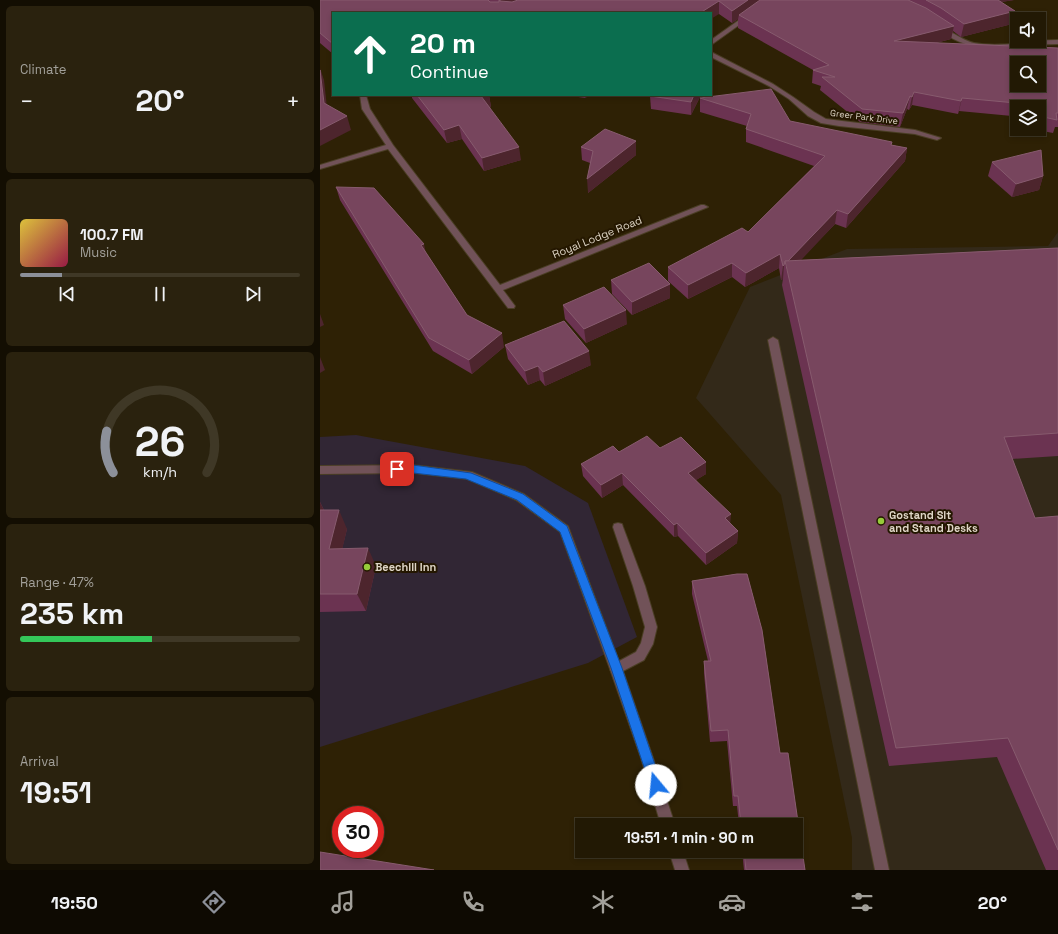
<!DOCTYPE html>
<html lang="en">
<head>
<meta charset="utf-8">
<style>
  :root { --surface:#221904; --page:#2a220e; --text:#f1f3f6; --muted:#a2a09a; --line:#3f3826; --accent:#8c9099 }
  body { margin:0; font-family:"Space Grotesk",sans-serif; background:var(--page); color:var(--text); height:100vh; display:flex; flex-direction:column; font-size:15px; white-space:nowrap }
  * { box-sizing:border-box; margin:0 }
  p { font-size:13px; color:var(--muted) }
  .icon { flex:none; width:22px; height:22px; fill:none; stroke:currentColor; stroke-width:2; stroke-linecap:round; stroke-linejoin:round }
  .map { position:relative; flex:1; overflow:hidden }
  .panel { display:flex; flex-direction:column; gap:6px; padding:6px; background:#130e02; width:320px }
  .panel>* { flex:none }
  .guide { position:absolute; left:12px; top:12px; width:380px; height:84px; border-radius:0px; box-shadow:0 2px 6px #0003,0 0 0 1px var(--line); background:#0b6e4f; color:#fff; overflow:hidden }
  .buttons { position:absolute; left:690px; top:12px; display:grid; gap:8px }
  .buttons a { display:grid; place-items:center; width:36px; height:36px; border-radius:0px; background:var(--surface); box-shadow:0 2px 6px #0003,0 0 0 1px var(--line); font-size:20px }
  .speed { position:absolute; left:12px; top:806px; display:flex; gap:8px; font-size:20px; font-weight:700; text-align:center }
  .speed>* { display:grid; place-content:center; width:52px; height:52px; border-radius:50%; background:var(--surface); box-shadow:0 2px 6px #0003,0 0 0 1px var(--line); line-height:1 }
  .speed .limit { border:6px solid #d22; background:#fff; color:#111 }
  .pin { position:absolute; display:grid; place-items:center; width:34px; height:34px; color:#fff; margin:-17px; border-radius:8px; box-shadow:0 2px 6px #0006 }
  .me { position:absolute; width:44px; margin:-22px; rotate:343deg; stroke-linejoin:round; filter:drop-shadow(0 0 3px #0008) }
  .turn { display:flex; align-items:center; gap:14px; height:84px; padding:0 12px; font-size:18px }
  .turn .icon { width:52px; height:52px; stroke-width:2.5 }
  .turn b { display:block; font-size:28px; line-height:34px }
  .big { font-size:30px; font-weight:800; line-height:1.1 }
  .panel .card { flex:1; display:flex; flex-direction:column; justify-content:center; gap:6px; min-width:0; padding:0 14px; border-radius:6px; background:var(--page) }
  .panel .dial { align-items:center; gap:0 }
  .dial svg { height:104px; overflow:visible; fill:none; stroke:var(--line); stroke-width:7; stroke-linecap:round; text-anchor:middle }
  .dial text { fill:var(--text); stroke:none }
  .song { display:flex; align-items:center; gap:12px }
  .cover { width:48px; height:48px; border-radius:6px; background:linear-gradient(135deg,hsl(50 70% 55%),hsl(340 70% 35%)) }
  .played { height:4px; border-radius:2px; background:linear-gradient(90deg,var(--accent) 15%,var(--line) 15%) }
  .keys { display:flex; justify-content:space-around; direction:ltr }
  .heat { display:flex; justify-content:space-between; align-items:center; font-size:22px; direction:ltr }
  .charge { height:6px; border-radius:3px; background:linear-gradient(90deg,#34c759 47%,var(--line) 0) }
  .trip { position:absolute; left:255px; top:818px; width:228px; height:40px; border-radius:0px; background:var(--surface); box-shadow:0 2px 6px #0003,0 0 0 1px var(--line); font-weight:800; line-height:40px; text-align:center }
  .menu { display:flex; height:64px; justify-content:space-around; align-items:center; background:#0e0a02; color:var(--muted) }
  .menu .icon { width:28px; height:28px }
  .menu .current { color:var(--accent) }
  .menu b { font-size:18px; color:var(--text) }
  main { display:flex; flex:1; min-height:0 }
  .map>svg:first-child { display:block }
  .commercial { fill:#312634 }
  .industrial { fill:#332919 }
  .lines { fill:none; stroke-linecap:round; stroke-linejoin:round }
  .service-casing { stroke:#4a3e24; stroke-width:2 }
  .minor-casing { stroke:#4a3e24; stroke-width:2 }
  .service { fill:#715258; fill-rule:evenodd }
  .minor { fill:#715258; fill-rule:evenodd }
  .wall { fill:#6b3351 }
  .shaded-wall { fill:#4d252d }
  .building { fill:#77455d; stroke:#875b6e; fill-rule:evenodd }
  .route { fill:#1a73e8; stroke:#114b97 }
  .poi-dot { fill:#96cc3a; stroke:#241700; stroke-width:1.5 }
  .labels { text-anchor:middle; stroke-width:4; stroke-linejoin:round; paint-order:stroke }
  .far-street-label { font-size:9px; fill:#ded5c5; stroke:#241700 }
  .street-label { font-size:11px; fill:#ded5c5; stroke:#241700 }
  .poi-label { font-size:11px; font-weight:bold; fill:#ded5c5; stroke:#241700; text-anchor:start }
</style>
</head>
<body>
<main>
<section class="panel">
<div class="card"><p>Climate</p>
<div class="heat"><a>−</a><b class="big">20°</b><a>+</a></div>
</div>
<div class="card">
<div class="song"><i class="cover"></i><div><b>100.7 FM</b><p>Music</p></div></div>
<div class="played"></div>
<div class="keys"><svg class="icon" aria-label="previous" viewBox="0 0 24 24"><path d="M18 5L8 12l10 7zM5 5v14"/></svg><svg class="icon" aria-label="pause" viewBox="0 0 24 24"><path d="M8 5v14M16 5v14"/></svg><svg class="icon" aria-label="next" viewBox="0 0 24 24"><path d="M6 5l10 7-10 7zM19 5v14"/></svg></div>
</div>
<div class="card dial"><svg viewBox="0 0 100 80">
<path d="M14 69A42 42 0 1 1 86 69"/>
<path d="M14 69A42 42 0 0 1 9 37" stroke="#8c9099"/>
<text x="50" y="56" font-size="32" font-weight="700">26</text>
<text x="50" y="72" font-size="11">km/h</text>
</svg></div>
<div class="card"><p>Range · 47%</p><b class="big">235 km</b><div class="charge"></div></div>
<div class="card"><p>Arrival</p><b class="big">19:51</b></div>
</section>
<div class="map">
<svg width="738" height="870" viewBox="0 0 738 870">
  <rect width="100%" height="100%" fill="#2e2105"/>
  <!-- commercial -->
  <path class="commercial" d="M36 435 205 466 268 503 317 637 268 663 0 747V437Z"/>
  <!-- industrial -->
  <path class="industrial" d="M738 232V870H532V838L461 495 376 398 430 287 527 249 728 246Z"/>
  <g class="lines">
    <!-- service casing -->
    <g class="service-casing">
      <g id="service">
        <path d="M453 337 458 340 569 870H555L448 340Z"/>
        <path d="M93 465 152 472 204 494 248 526 302 669 300 673 296 675 292 673 290 669 240 532 196 500 147 479 93 473 0 474V466Z"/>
      </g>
    </g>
    <!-- minor casing -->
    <g class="minor-casing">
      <g id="minor">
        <path d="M447 0H454L391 45V40Z"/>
        <path d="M619 27C624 26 643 41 654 43 682 48 711 40 738 40V44C696 44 655 60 619 29Z"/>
        <path d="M391 52 453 84 473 97 494 112 506 119 595 130 621 138 617 140 595 134 519 126 501 123 488 116 469 99 449 86 391 57Z"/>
        <path d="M40 95H46L50 109 73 145 180 285 381 205H384L388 207 183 290 195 306 194 308H188L68 149 0 169V165L66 145 42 109Z"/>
        <path d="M298 523 302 524 303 527 325 586 337 627 333 644 324 660 303 671 333 758 355 825H341L321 758 290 669 292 665 316 652 321 643 325 627 313 586 293 527 294 524Z"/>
        <path d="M349 851H363L369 870H355Z"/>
      </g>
    </g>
    <!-- service -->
    <use href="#service" class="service"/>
    <!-- minor -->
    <use href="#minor" class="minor"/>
  </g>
  <!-- wall -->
  <g class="wall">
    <path d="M0 0H694L681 2 695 11 692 24 641 37 633 31 631 39 616 43 738 48V127H735L733 133 712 129H719V107H697V126L693 125 692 116 639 111 638 114 592 105 589 110 587 109 580 127 540 122 500 90 501 86 492 83 493 70 418 28V19L412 23 399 14 13 13V54L0 43Z"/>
    <path d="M92 95H169L171 107 169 108 201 160 164 171 142 139 127 143 92 98Z"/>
    <path d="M245 95H270L265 98Z"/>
    <path d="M331 95H381L371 115 331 109 330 96Z"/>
    <path d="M380 98 470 121 571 145 587 148 585 161 526 228 515 224 480 260 738 248V456L692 459 715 518 738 516V870H726L677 757 569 766 462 285 463 279 461 280 459 268 425 287 412 277 368 299 348 281V267L428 232 494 166 426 142V129L427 126 380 112Z"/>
    <path d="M316 141V155L268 193 270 163 262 160 261 147Z"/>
    <path d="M672 162 723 176 719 190 692 197 668 176Z"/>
    <path d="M16 187 106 253 147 315 184 347 152 374 113 351 20 200Z"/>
    <path d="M291 280 350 284V298L312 315 292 294Z"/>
    <path d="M243 305 307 324 266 343 245 319Z"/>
    <path d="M185 345 271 365 225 386 220 380 208 385 188 359Z"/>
    <path d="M340 448 386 474 376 480 411 524 418 531 417 543 386 565 358 536 354 537 303 485 282 498 263 476 261 464 299 452Z"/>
    <path d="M0 502 4 510 27 529 22 549 56 566 46 611 0 612Z"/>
    <path d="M417 574H427L442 630 460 753H468L485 870H424L422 851H476V825H419L417 806H413L407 741 390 742 384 673V661H388L372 594V581Z"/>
  </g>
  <!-- shaded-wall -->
  <g class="shaded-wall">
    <path d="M180 0H220L183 12 180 1Z"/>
    <path d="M428 0H444L419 15 418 19 412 23V11Z"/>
    <path d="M664 0H694L663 5Z"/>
    <path d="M399 1V14L391 19V13H380Z"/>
    <path d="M695 11 692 24 641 37 644 24Z"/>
    <path d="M634 26 631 39 572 54 574 41Z"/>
    <path d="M0 68 4 80 8 117 4 103Z"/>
    <path d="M594 92 592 105 589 110 592 97Z"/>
    <path d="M166 95H169L171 107 163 109 161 96Z"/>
    <path d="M265 95H270L265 98Z"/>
    <path d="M374 95H381L371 115V102Z"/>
    <path d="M590 96 587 109 580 127 583 113Z"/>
    <path d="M642 98 639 111 638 114 641 101Z"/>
    <path d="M27 116 31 130 0 146V130Z"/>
    <path d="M139 125 142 139 127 143 124 130Z"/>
    <path d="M316 141V155L268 193 267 179Z"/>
    <path d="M199 147 201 160 164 171 162 158Z"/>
    <path d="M587 148 585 161 526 228 528 214Z"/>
    <path d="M723 176 719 190 692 197 696 184Z"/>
    <path d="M517 210 515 224 468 274 465 264Z"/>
    <path d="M104 244 107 258 101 245Z"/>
    <path d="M460 254 459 268 425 287 426 273Z"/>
    <path d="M412 263V277L368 299V285Z"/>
    <path d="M464 265 463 279 461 280 463 266Z"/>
    <path d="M350 284V298L312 315V302Z"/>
    <path d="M306 310 307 324 266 343 264 329Z"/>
    <path d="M0 314 4 325 0 327Z"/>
    <path d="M182 333 184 347 152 374 149 360Z"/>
    <path d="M269 351 271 365 225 386 223 372Z"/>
    <path d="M0 357 5 370 0 373Z"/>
    <path d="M218 366 220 380 208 385 205 371Z"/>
    <path d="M386 462V474L368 485V473Z"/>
    <path d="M302 473 303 485 282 498 281 485Z"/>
    <path d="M0 502 9 521 0 515Z"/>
    <path d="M19 510 27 529 18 567 9 549Z"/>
    <path d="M411 514 410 526 405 518Z"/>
    <path d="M357 523 358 536 354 537V525Z"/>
    <path d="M418 531 417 543 386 565V553Z"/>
    <path d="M48 548 56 566 46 611 37 594Z"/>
  </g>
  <!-- building -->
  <g class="building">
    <path d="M0 0H168L170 2H179V0H180V1L192 2 198 0H428L412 11 399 1 380 13H13V44L0 33Z"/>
    <path d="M440 0H588L606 8 634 26 574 41 738 48V113H736L737 120 719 116V107H697V112L696 103 642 98 641 101 594 92 592 97 590 96 583 113 542 109 502 77H515L493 70 509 65 419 15ZM697 63H719V85H697Z"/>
    <path d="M606 0H678L695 11 644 24 621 8Z"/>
    <path d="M0 70 4 103 27 116 0 130Z"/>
    <path d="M451 89 470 121 572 142 571 145 587 148 528 214 517 210 468 261H465L464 265 463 266 460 254 426 273 412 263 368 285 348 267 422 228 428 232 505 156 426 129 431 114 380 98Z"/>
    <path d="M97 95H166L161 96 199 147 162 158 139 125 124 130Z"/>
    <path d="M331 95H374L371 102 330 96Z"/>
    <path d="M285 129 316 141 267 179 273 151 261 147Z"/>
    <path d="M721 150 723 176 696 184 672 162Z"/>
    <path d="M16 187 54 188 104 244 101 245 147 315 182 333 149 360 109 338Z"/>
    <path d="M738 248V433L684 437 715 518 738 516V850L688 738 576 748 465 261Z"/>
    <path d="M329 263 350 284 312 302 291 280Z"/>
    <path d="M284 287 306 310 264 329 243 305Z"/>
    <path d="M244 321 269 351 223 372 218 366 205 371 185 345Z"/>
    <path d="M327 436 340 448 361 437 386 462 368 473 411 514 405 518 418 531 386 553 357 523 354 525 302 473 281 485 261 464 293 446 299 452Z"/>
    <path d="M0 510H19L9 549 48 548 37 594H0Z"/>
    <path d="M417 574H427L442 630 460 753H468L485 870H426L424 851H476V825H421L418 796H414L408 730 391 731 384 661H391L372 581Z"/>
    <path d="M0 852 114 870H0Z"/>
  </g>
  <!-- route -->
  <path class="route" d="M77 465H93L151 473 203 494 247 526 302 668 342 785 340 789 336 791 331 789 330 785 291 668 240 532 197 500 146 479 93 473H77L73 469Z"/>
  <!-- markers -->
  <g class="poi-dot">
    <circle cx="561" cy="521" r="4"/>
    <circle cx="47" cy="567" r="4"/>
  </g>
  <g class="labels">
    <!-- far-street labels -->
    <g class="far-street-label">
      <text transform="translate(544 117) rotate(7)" y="3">Greer Park Drive</text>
    </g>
    <!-- street labels -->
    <g class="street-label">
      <text transform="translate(277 237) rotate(-22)" y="4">Royal Lodge Road</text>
    </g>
    <!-- poi labels -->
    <g class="poi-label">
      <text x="569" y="519">Gostand Sit<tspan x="569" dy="13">and Stand Desks</tspan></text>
      <text x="55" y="571">Beechill Inn</text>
    </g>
  </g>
</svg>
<div class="buttons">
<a><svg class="icon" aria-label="sound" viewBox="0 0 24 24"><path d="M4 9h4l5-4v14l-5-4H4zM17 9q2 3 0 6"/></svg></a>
<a><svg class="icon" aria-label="search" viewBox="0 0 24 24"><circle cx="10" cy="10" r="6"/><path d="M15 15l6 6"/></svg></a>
<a><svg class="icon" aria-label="layers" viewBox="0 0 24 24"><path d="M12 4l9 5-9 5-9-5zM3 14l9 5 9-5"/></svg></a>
</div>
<div class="speed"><div class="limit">30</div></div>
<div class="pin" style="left:77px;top:469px;background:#d93025"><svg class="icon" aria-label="arrive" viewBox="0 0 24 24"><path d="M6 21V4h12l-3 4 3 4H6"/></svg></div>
<svg class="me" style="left:336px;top:785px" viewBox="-20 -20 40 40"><circle r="19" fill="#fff"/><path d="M0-13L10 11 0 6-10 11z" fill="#1a73e8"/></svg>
<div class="trip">19:51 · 1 min · 90 m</div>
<div class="guide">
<div class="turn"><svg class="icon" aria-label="ahead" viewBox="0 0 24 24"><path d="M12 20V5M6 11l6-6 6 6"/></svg><div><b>20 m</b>Continue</div></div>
</div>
</div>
</main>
<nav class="menu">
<b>19:50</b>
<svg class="icon current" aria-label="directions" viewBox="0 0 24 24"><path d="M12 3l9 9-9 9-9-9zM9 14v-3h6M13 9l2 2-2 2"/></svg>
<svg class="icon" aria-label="music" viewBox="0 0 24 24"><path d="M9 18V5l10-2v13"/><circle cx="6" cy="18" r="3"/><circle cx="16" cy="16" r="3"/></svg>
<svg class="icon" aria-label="phone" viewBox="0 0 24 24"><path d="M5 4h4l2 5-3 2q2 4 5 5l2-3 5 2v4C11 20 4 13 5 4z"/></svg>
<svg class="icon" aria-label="climate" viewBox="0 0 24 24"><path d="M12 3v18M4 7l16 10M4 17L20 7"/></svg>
<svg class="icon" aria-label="car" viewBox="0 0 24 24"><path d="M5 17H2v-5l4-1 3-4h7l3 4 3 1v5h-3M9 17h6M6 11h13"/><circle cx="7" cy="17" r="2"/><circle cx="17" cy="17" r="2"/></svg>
<svg class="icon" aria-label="filters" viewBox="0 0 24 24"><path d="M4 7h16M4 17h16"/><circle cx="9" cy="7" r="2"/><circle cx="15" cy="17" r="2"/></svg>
<b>20°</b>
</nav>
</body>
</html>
